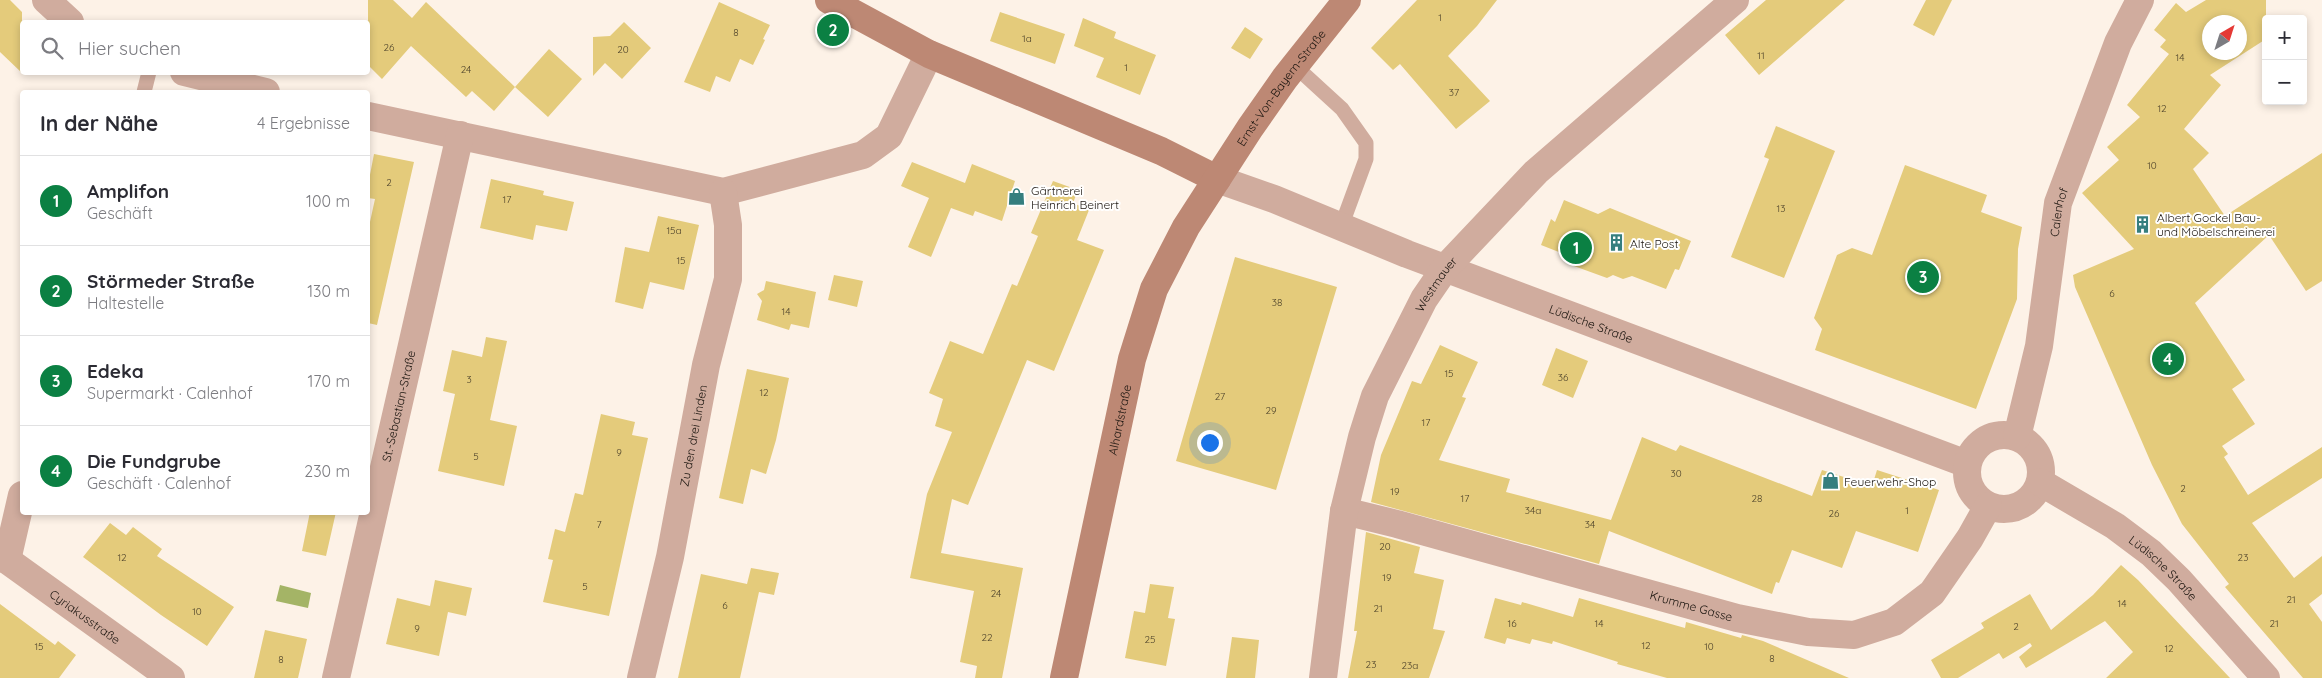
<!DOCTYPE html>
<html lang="de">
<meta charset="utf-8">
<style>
:root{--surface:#fff;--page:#f2f2f3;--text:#2b2b33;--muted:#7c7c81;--line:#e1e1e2;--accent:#0b8043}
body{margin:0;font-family:Quicksand,sans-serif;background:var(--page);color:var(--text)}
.controls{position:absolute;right:15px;top:15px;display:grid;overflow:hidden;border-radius:5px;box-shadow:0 2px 8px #0003}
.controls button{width:45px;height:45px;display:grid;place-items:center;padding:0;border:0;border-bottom:1px solid var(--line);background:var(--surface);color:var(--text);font:25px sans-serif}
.compass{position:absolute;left:2202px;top:15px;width:45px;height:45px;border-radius:50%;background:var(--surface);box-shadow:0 2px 8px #0003;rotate:39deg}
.you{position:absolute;left:1209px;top:442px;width:18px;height:18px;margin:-12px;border:4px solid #fff;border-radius:50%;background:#1a73e8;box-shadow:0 0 0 8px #1a73e833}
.badge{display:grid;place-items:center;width:32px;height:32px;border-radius:50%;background:var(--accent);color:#fff;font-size:16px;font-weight:700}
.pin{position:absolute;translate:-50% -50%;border:2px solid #fff;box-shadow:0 1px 5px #0006}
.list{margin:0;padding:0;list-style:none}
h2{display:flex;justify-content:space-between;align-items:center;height:65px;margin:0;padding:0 20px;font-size:21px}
h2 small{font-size:16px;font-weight:400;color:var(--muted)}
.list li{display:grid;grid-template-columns:32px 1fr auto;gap:15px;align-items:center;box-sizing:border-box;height:90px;padding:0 20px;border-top:1px solid var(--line)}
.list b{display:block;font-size:19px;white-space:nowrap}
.list p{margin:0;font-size:16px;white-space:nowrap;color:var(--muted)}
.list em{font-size:16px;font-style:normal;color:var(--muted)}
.icon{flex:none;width:28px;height:28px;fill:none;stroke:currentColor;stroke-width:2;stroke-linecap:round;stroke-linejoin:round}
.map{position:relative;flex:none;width:2322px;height:678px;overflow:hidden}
.search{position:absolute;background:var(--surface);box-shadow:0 2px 8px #0003;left:20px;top:20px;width:350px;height:55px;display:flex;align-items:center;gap:12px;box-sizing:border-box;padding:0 18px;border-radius:5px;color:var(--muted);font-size:19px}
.panel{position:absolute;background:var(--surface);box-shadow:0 2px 8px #0003;left:20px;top:90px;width:350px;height:425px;border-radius:5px}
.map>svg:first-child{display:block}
.water{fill:#a4b466}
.building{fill:#e4cb7b;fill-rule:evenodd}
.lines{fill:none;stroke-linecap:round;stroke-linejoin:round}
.service{stroke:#d0ac9e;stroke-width:15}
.minor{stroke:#d0ac9e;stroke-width:28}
.secondary{stroke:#bd8874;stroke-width:28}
.labels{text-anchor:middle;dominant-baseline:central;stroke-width:4;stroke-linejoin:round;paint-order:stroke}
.number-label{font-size:10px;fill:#4e432b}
.street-label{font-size:12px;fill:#1c1610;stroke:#fff}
.poi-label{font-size:12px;fill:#1c1610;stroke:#fff;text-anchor:start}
</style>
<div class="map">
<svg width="2322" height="678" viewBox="0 0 2322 678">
<rect width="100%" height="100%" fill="#fdf2e7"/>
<path class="water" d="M280,585L311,593L308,608L276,601Z"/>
<path class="building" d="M0,0H10L22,12V73L0,52Z
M368,0H393L412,18L426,2L515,87L549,49L582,79L548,117L515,87L494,111L472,91L466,97L411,46L382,79L368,65Z
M1417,0H1497L1477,26L1448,56L1490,101L1456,129L1400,64L1393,70L1371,48Z
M1766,0H1845L1759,75L1725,35Z
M1926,0H1952L1934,36L1913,25Z
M2206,0H2266V39L2210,75L2221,85L2184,129L2209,153L2193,169L2225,216L2322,153V281L2306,291L2269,235L2195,303L2245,380L2232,389L2255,424L2222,446L2228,454L2224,457L2248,495L2322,447V478L2252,523L2294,578L2322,556V594L2309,604L2322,622V678H2303L2225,587L2229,584L2182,524L2152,465L2075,287L2073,275L2134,249L2082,193L2119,160L2107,147L2140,117L2127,105L2169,54L2160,47L2166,40L2154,30L2176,3L2186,12ZM2210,22H2240V52H2210Z
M719,2L770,25L763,39L765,40L753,65L740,59L730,82L716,76L710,92L684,82Z
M1000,12L1065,34L1055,64L990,41Z
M1083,18L1116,32L1114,38L1156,55L1140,95L1096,77L1104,58L1074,46Z
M624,22L651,48L622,79L605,63L593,76V37L610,36Z
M1245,27L1263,39L1250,59L1231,48Z
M1776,126L1835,151L1784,278L1731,257L1769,159L1764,157Z
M374,154L414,162L377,325L368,323V231L375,199L368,198V185Z
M912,162L965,183L972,164L1015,181L1002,221L975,211L973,216L951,208L931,257L908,247L929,198L901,186Z
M1905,165L1987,195L1981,212L2022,227L2018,249L2017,299L1976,409L1815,350L1822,329L1814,318L1837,255L1852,248L1872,255Z
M491,179L544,191L543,195L574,202L567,231L536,225L533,240L480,228Z
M1053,181L1078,190L1073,203L1089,210L1077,240L1104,250L1054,371L1027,360L968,505L952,499L941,553L1023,568L1002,678H975L977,666L960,662L974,591L910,578L927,494L952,432L935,426L943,399L929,393L950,341L983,354L1012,284L1017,286L1038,236L1031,233Z
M1564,200L1598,214L1610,208L1691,241L1679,270L1675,269L1666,289L1632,276L1623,279L1613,275L1607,278L1574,266L1569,256L1541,245L1551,219L1555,222Z
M658,216L699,225L684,290L650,282L643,309L615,302L625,247L649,252Z
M1235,257L1337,287L1276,490L1176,461Z
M834,275L863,281L857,307L828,300Z
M766,281L816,292L809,328L791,324L789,330L757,320L762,301L757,294L764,290Z
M486,337L507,341L490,420L517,426L504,486L438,471L455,394L443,391L452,350L482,357Z
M1440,345L1478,362L1462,397L1466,398L1439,460L1510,479L1506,492L1611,520L1642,437L1676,451L1680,445L1812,496L1822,470L1872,486L1877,470L1939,490L1918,552L1856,531L1842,568L1792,550L1779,583L1776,582L1772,594L1609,531L1599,564L1371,502L1381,455L1412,381L1421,384Z
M1556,348L1588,361L1573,398L1542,385Z
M747,369L789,378L776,440L766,474L751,469L743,504L719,498Z
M601,414L635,422L632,435L648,438L609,616L543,602L553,560L548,559L555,529L565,532L575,493L583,495Z
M310,512H336L326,556L302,551Z
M110,523L126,535L133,527L162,549L157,556L234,607L207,646L161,615L83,557Z
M1366,532L1420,547L1414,573L1444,580L1433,629L1445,631L1429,678H1348L1357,631H1354Z
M2121,565L2138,580L2230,678H2106L2133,652L2105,621L2026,668L2019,657L2032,646L2030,643L2003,659L1999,653L1958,678H1941L1931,660L1984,628L1981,623L2030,594L2051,630L2093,595Z
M751,568L779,573L774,595L759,592L740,678H678L701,574L747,584Z
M435,580L472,588L466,616L448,612L439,656L386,644L397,598L430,606Z
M1150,584L1174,587L1168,618L1175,619L1166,666L1125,658L1134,611L1145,613Z
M1495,598L1521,605L1522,602L1573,617L1579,598L1685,628L1686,622L1741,638L1742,635L1763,641L1849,678H1667L1617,664L1618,662L1553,641L1552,644L1532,639L1530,644L1507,638L1505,644L1484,638Z
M0,604L55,645L58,641L76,655L59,678H0Z
M265,630L307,639L298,678H254Z
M1232,637L1259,640L1255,678H1226Z"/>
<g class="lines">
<path class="service" d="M1295,66L1342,109L1366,143V159L1341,227
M144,92L149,72"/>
<g class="minor">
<path d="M46,0L70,22"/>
<path d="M184,72L266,92"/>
<path d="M368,116L723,192L863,155L889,136L929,54"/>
<path id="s1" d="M1217,179L1274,199L1407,254L1967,464"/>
<circle cx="2004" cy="472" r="37"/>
<path id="s2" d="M2017,437L2039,346L2058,203L2118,43L2140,0"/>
<path id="s3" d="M2040,482L2115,526L2151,553L2179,580L2266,678"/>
<path id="s4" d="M1344,511L1397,524L1737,618L1808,632L1854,635L1894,622L1932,593L1970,538L1988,506"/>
<path id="s5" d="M0,555L171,678"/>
<path d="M7,560L22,495"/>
<path id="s6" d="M336,678L460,135"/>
<path id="s7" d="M641,678L670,557L706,365L728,279V225L723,192"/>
<path id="s8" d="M1323,678L1344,511L1362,437L1375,396L1424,299L1446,267L1536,172L1735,0"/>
</g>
<g class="secondary">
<path d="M829,0L929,54L1161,151L1217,179"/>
<path id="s9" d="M1064,678L1132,359L1154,289L1186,227L1250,128L1285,78L1347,0"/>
</g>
</g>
<defs>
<symbol id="shop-bare" viewBox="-9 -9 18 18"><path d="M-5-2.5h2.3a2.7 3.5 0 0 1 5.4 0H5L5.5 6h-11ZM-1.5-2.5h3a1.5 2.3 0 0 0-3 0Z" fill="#357e7e" stroke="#fff" stroke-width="2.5" paint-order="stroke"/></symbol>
<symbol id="building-bare" viewBox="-9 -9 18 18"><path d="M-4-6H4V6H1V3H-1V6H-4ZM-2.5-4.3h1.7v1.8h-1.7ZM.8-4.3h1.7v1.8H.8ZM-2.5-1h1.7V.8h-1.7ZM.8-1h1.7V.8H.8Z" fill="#357e7e" stroke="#fff" stroke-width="2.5" paint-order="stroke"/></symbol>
</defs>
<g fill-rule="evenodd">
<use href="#shop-bare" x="1004" y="184" width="25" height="25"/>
<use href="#building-bare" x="2130" y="212" width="25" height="25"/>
<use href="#building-bare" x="1604" y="230" width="25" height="25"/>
<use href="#shop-bare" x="1818" y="468" width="25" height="25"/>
</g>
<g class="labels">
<g class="number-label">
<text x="1440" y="17">1</text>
<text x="736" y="32">8</text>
<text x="1027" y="38">1a</text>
<text x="389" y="47">26</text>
<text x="623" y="49">20</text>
<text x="1761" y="55">11</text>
<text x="2180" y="57">14</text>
<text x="1126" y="67">1</text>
<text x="466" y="69">24</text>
<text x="1454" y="92">37</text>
<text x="2162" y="108">12</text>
<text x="2152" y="165">10</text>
<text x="389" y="182">2</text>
<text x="507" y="199">17</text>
<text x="1781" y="208">13</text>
<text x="674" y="230">15a</text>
<text x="681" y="260">15</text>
<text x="2112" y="293">6</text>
<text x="1277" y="302">38</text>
<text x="786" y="311">14</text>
<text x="1449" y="373">15</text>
<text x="1563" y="377">36</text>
<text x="469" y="379">3</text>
<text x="764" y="392">12</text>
<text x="1220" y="396">27</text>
<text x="1271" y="410">29</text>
<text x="1426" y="422">17</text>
<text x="619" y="452">9</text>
<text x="476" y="456">5</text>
<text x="1676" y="473">30</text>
<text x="2183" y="488">2</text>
<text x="1395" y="491">19</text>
<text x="1465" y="498">17</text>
<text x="1757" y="498">28</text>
<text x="1533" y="510">34a</text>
<text x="1907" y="510">1</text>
<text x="1834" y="513">26</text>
<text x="599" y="524">7</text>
<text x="1590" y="524">34</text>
<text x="1385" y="546">20</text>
<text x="122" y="557">12</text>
<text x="2243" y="557">23</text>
<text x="1387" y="577">19</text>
<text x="585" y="586">5</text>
<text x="996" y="593">24</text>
<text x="2291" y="599">21</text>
<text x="2122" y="603">14</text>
<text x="725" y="605">6</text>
<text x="1378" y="608">21</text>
<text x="197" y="611">10</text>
<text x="1512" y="623">16</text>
<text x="1599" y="623">14</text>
<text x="2274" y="623">21</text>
<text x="2016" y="626">2</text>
<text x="417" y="628">9</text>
<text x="987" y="637">22</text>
<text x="1150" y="639">25</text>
<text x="1646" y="645">12</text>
<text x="39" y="646">15</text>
<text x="1709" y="646">10</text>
<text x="2169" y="648">12</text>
<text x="1772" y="658">8</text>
<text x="281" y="659">8</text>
<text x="1371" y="664">23</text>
<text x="1410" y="665">23a</text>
</g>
<g class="street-label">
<text stroke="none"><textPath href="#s9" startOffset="638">Ernst-Von-Bayern-Straße</textPath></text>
<text stroke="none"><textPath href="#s2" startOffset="229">Calenhof</textPath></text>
<text stroke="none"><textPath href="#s8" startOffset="415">Westmauer</textPath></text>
<text stroke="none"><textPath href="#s1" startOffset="401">Lüdische Straße</textPath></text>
<text stroke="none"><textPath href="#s6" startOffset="279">St.-Sebastian-Straße</textPath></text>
<text stroke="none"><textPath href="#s9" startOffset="264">Alhardstraße</textPath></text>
<text stroke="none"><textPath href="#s7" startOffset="248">Zu den drei Linden</textPath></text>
<text stroke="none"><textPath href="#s3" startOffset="151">Lüdische Straße</textPath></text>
<text stroke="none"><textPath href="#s4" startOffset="360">Krumme Gasse</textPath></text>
<text stroke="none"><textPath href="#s5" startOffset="105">Cyriakusstraße</textPath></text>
</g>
<g class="poi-label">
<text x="1031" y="190">Gärtnerei<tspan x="1031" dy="14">Heinrich Beinert</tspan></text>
<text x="2157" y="217">Albert Gockel Bau-<tspan x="2157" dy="14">und Möbelschreinerei</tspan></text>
<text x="1630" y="243">Alte Post</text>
<text x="1844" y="481">Feuerwehr-Shop</text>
</g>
</g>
</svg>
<div class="controls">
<button>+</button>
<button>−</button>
</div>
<svg class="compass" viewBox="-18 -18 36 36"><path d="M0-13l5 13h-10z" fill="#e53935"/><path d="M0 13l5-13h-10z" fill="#7c7c81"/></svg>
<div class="you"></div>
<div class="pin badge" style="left:1576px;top:248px">1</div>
<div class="pin badge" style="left:833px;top:30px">2</div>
<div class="pin badge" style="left:1923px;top:277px">3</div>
<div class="pin badge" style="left:2168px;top:359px">4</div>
<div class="search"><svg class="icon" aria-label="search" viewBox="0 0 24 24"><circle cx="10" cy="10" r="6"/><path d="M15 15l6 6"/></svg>Hier suchen</div>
<section class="panel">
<h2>In der Nähe<small>4 Ergebnisse</small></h2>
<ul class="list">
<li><span class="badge">1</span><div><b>Amplifon</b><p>Geschäft</p></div><em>100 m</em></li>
<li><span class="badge">2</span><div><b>Störmeder Straße</b><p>Haltestelle</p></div><em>130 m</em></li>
<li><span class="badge">3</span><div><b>Edeka</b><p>Supermarkt · Calenhof</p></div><em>170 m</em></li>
<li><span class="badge">4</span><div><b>Die Fundgrube</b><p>Geschäft · Calenhof</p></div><em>230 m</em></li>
</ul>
</section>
</div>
